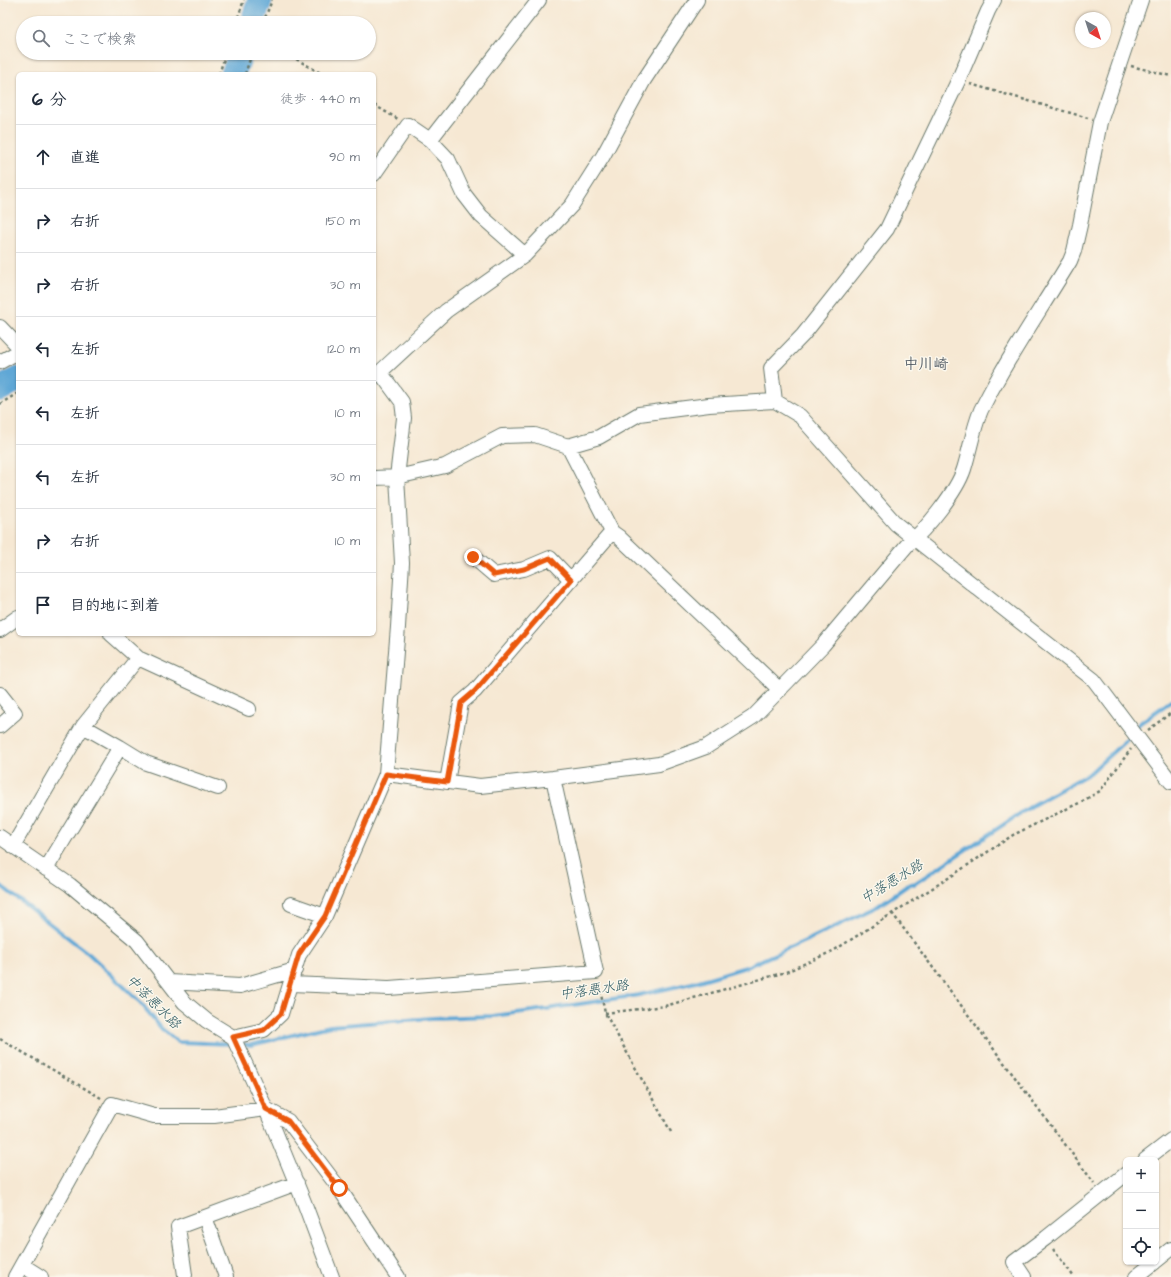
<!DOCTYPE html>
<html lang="ja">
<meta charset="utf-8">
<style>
:root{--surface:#fff;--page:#f6f6f7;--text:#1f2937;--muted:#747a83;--line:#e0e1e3}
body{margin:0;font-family:"Architects Daughter","Klee One",sans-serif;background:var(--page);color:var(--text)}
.controls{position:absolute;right:12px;bottom:12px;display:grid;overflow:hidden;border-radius:6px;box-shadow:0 1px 3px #0004}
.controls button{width:36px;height:36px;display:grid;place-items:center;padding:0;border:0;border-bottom:1px solid var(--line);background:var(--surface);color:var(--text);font:20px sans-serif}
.compass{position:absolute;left:1075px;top:12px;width:36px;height:36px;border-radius:50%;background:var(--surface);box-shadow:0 1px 3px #0004;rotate:141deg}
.stop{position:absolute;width:12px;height:12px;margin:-9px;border:3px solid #ea580c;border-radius:50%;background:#fff}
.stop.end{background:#ea580c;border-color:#fff;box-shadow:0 1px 4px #0008}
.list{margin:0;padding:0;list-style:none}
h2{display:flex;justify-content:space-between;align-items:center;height:52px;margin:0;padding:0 16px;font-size:17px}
h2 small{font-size:13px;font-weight:400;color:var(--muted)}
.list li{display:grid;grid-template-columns:26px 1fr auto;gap:12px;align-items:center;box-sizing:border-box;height:64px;padding:0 16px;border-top:1px solid var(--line)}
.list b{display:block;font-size:15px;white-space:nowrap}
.list em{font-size:13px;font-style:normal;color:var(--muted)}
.icon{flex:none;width:22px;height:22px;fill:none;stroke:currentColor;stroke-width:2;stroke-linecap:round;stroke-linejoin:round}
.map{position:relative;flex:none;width:1171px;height:1277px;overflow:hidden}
.search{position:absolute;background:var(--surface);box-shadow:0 1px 3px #0004;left:16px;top:16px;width:360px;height:44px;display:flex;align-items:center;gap:10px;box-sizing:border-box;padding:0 14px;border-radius:22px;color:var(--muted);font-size:15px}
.panel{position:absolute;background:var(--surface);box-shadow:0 1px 3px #0004;left:16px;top:72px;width:360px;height:564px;border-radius:6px}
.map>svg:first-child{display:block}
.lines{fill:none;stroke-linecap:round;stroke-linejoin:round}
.stream{stroke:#5fa7d6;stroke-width:4}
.river{stroke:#5fa7d6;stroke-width:25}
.minor-casing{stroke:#6a796c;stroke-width:16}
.path{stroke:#6a796c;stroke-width:2.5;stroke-dasharray:3 3;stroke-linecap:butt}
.minor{stroke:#fff;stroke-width:14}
.route{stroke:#ea580c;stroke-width:5}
.labels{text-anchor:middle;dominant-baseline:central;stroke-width:3;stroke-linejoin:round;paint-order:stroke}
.water-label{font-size:14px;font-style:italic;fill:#325d65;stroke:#fbf7ec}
.quarter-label{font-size:15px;font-weight:bold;fill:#58616a;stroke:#fbf7ec}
</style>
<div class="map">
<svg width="1171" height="1277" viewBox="0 0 1171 1277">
<rect width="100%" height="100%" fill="#fbf7ec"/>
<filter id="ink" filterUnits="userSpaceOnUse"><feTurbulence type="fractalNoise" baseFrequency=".025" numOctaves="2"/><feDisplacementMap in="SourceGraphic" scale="8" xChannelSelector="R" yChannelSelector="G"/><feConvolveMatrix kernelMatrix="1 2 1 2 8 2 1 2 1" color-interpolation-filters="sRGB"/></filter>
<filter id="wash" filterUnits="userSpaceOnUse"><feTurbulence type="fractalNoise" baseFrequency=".012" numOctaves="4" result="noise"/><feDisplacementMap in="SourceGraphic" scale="16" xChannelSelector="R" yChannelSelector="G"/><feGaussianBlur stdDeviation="0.9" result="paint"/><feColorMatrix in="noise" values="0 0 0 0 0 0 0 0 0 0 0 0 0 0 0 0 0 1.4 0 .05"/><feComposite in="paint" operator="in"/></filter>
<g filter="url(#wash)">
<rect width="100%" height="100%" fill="#f6e8d3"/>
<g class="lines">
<path class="stream" d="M0,885L89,954L140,1002L162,1029L178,1042L234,1044
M240,1044L251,1045L330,1026L432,1018L493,1016L547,1009L639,995L692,983L746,967L812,938L878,906L911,883L914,884L1033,805L1090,773L1125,741L1140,723L1171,701"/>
<path class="river" d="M252,23L260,0
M233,74L241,53
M0,389L18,379"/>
</g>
</g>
<g filter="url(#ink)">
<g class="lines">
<defs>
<path id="minor" d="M430,140L448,159L464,194L481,216L525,255
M374,174L408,125L430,140L539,0
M0,327L18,346
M0,362L18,352
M374,376L380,372L446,311L525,255L572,205L603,156L644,80L697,0
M775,401L771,368L803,335L887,229L958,81L988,11L994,0
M568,446L612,532
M374,478L397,477L404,418L402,402L380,372
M473,557L494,575L524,569L550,558L571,580
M0,630L18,617
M138,658L249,709
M0,694L15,713L0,726
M83,726L138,658L111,634
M120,747L146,763L218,788
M386,774L480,786L553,778L659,764L706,747L753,717L823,645L908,544C926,530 957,491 964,469C970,450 973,429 981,410C987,398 994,385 1001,373C1023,335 1047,299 1070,261L1074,251L1080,225L1100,122L1141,0
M447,782L461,703L475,691L612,532L619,537L780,690
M0,837L70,885L137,941L184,1002L207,1021L233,1037L266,1109L304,1202L332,1277
M13,846L83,726L120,747L46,869
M291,904L325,916
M169,982L240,986L295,970
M291,984L389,988L596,972L553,778
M233,1037L264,1030L281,1014L299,955L325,916L386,774L398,627L402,563L397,477L445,466L502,436L535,435L568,446L599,437L639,414L709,405L775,401L800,416L896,524L1094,680L1171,782
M1145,1160L1171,1140
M205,1217L226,1277
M1156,1261L1171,1249
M22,1265L41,1277
M185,1275L178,1227L297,1183
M15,1277L112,1104L154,1116H214L266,1109L288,1121L339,1188L398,1277
M1024,1277L1014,1262L1046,1238L1126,1174
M1136,1277L1155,1262"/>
</defs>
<use href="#minor" class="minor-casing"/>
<path class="path" d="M236,23L244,0
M263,23L272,0
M286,53L322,74
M1131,66L1171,76
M219,74L226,53
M245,74L252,53
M970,84L1088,118
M374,105L398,119
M0,404L18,393
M1148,730L1171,713
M892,913L1094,1183
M599,985L605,1013L671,1132
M605,1013L665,1006L786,972L833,951L950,877L1013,835L1081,802L1100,791L1131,749
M0,1039L101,1098
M1053,1249L1074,1277"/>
<use href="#minor" class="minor"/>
</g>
</g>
<g class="lines" filter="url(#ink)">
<path class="route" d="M339,1188L288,1121L266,1109L233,1037L264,1030L281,1014L299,954L325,916L386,774L447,782L461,703L475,691L571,580L550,558L524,569L494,575L473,557"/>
</g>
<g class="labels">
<g class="water-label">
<text transform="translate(892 882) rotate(-31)">中落悪水路</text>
<text transform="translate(594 990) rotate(-8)">中落悪水路</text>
<text transform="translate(153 1002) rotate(45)">中落悪水路</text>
</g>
<g class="quarter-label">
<text x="926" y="364">中川崎</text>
</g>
</g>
</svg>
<div class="controls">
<button>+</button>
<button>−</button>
<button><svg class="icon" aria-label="locate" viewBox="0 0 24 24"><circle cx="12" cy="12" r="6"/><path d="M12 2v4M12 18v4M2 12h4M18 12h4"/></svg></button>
</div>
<svg class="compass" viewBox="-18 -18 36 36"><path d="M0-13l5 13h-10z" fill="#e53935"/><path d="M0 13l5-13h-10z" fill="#747a83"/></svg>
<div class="stop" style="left:339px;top:1188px"></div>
<div class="stop end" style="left:473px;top:557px"></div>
<div class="search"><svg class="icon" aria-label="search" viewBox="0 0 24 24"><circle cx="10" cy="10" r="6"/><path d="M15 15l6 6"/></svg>ここで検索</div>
<section class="panel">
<h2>6 分<small>徒歩 · 440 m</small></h2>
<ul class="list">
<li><svg class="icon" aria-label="ahead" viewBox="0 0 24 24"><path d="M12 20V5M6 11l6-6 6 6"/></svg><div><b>直進</b></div><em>90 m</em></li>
<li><svg class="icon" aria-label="right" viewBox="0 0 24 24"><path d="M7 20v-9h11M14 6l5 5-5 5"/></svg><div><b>右折</b></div><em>150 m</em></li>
<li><svg class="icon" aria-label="right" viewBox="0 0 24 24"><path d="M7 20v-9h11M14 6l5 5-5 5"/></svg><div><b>右折</b></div><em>30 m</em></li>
<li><svg class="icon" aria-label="left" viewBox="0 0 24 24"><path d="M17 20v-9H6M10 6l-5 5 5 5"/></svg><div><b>左折</b></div><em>120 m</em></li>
<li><svg class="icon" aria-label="left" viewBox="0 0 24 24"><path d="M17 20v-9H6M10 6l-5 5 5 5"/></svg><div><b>左折</b></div><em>10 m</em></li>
<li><svg class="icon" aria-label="left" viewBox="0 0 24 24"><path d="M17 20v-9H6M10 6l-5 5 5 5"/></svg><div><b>左折</b></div><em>30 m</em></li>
<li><svg class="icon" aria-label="right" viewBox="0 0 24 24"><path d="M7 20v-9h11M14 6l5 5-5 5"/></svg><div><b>右折</b></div><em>10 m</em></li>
<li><svg class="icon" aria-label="arrive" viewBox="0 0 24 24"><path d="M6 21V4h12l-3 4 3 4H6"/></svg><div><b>目的地に到着</b></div></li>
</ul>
</section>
</div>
